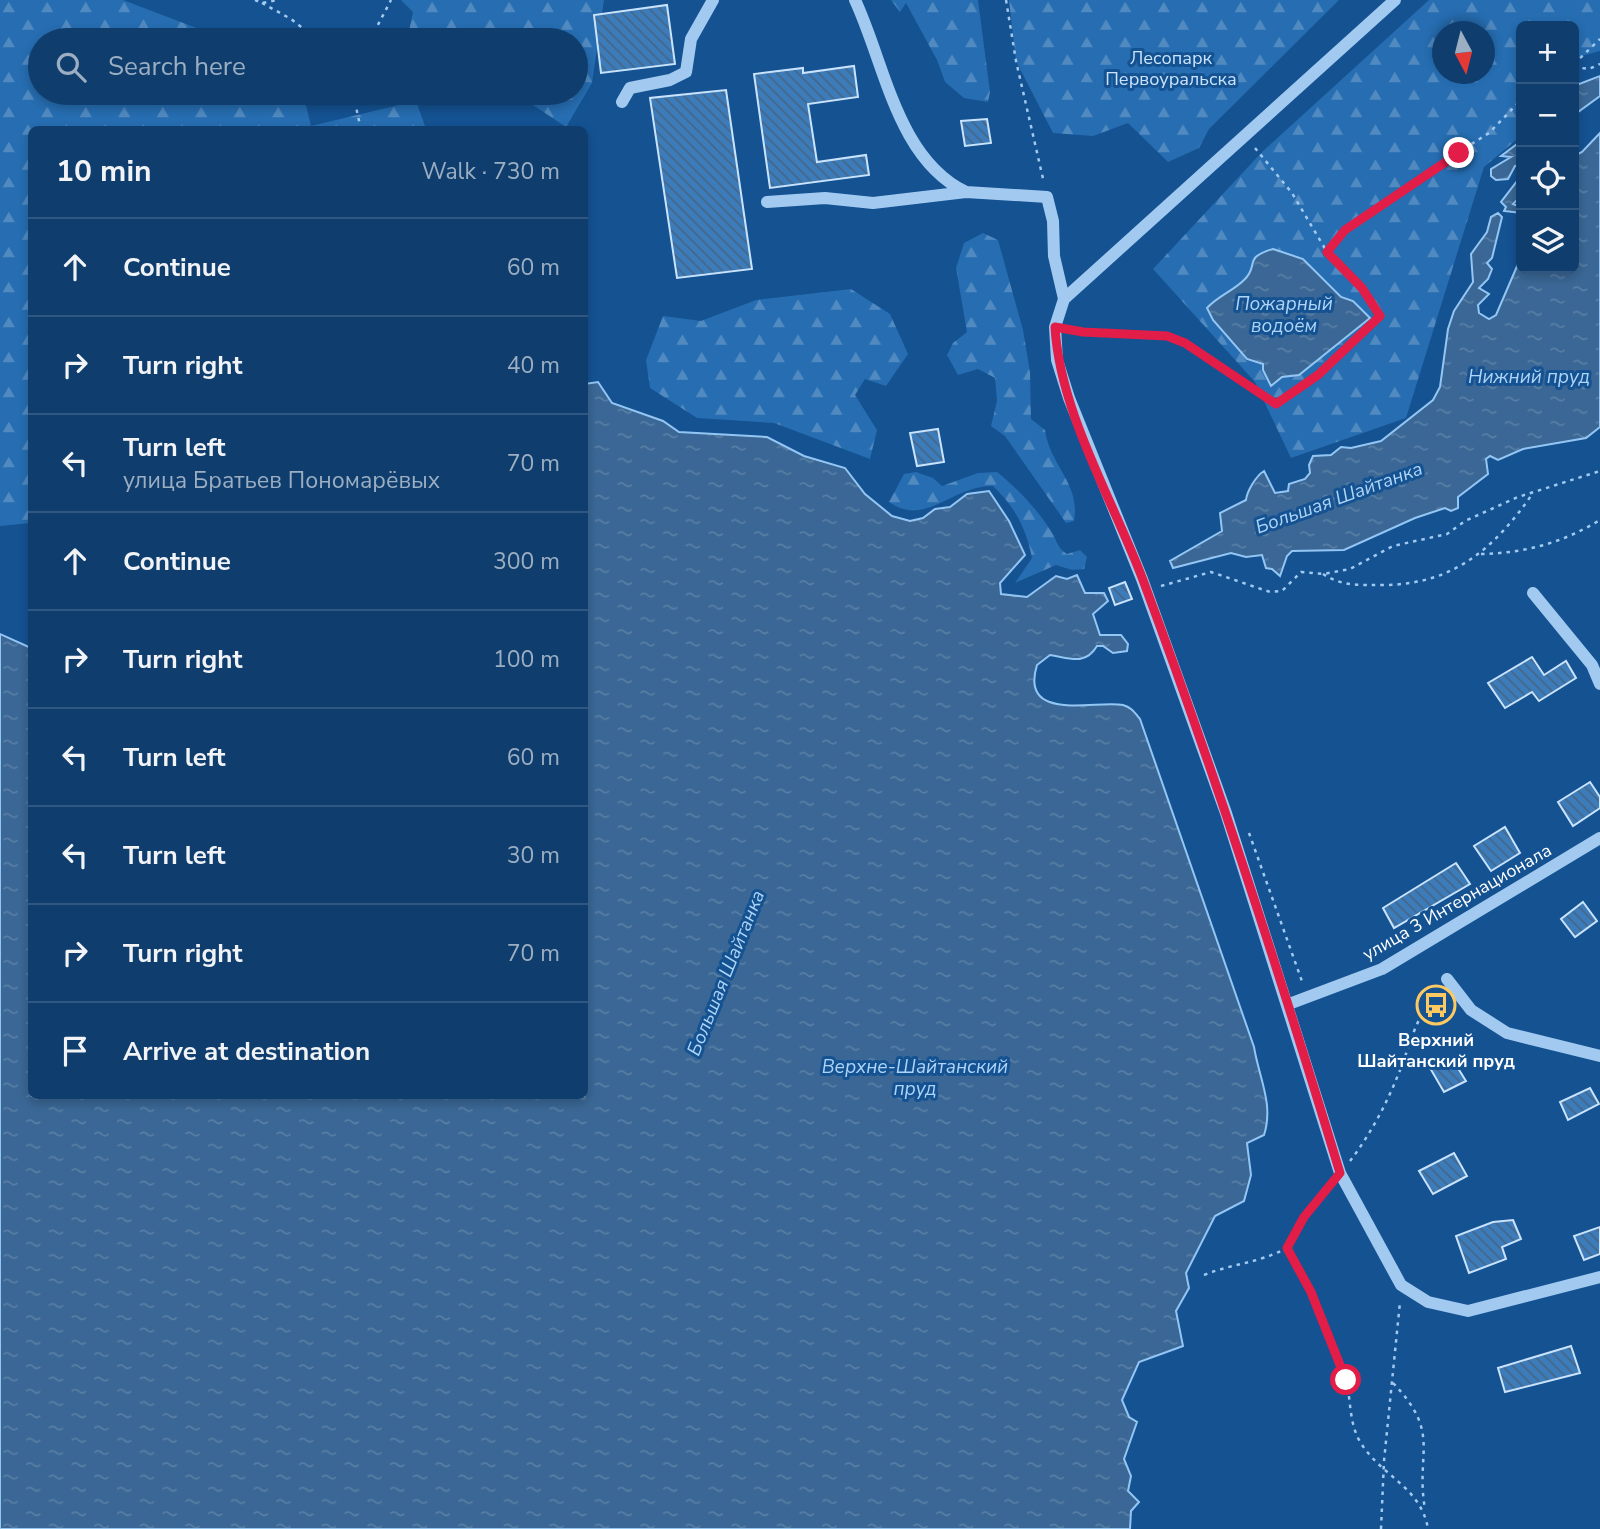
<!DOCTYPE html>
<meta charset="utf-8">
<style>
:root{--surface:#0f3e6e;--page:#1d4976;--text:#f1f3f6;--muted:#9baec2;--line:#2f5781}
body{margin:0;font-family:"Nunito Sans",sans-serif;background:var(--page);color:var(--text)}
.controls{position:absolute;right:21px;top:21px;display:grid;overflow:hidden;border-radius:10px;box-shadow:0 4px 10px #0003}
.controls button{width:63px;height:63px;display:grid;place-items:center;padding:0;border:0;border-bottom:2px solid var(--line);background:var(--surface);color:var(--text);font:35px sans-serif}
.compass{position:absolute;left:1432px;top:21px;width:63px;height:63px;border-radius:50%;background:var(--surface);box-shadow:0 4px 10px #0003;rotate:173deg}
.stop{position:absolute;width:21px;height:21px;margin:-16px;border:5px solid #e11d48;border-radius:50%;background:#fff}
.stop.end{background:#e11d48;border-color:#fff;box-shadow:0 2px 7px #0008}
.list{margin:0;padding:0;list-style:none}
h2{display:flex;justify-content:space-between;align-items:center;height:91px;margin:0;padding:0 28px;font-size:30px}
h2 small{font-size:23px;font-weight:400;color:var(--muted)}
.list li{display:grid;grid-template-columns:46px 1fr auto;gap:21px;align-items:center;box-sizing:border-box;height:98px;padding:0 28px;border-top:2px solid var(--line)}
.list b{display:block;font-size:26px;white-space:nowrap}
.list p{margin:0;font-size:23px;white-space:nowrap;color:var(--muted)}
.list em{font-size:23px;font-style:normal;color:var(--muted)}
.icon{flex:none;width:38px;height:38px;fill:none;stroke:currentColor;stroke-width:2;stroke-linecap:round;stroke-linejoin:round}
.map{position:relative;flex:none;width:1600px;height:1529px;overflow:hidden}
.search{position:absolute;background:var(--surface);box-shadow:0 4px 10px #0003;left:28px;top:28px;width:560px;height:77px;display:flex;align-items:center;gap:18px;box-sizing:border-box;padding:0 24px;border-radius:38px;color:var(--muted);font-size:26px}
.panel{position:absolute;background:var(--surface);box-shadow:0 4px 10px #0003;left:28px;top:126px;width:560px;height:973px;border-radius:10px}
.map>svg:first-child{display:block}
.forest{fill:url(#forest-firs);fill-rule:evenodd}
.water{fill:url(#water-ripples);stroke:#94c6f4;stroke-width:2}
.building{fill:url(#building-back-hatch);stroke:#c9e3fc;stroke-width:2}
.lines{fill:none;stroke-linecap:round;stroke-linejoin:round}
.path{stroke:#a2caf1;stroke-width:2.5;stroke-dasharray:3.5 5;stroke-linecap:butt}
.minor{stroke:#a2caf1;stroke-width:12}
.route{stroke:#e11d48;stroke-width:9}
.labels{text-anchor:middle;dominant-baseline:central;stroke-width:6;stroke-linejoin:round;paint-order:stroke}
.park-label{font-size:18px;fill:#c9e3fc;stroke:#145292}
.street-label{font-size:18px;fill:#fff;stroke:#145292}
.poi-label{font-size:18px;font-weight:bold;fill:#fff;stroke:#145292}
.water-label{font-size:19px;font-style:italic;fill:#aed4f8;stroke:#145292}
</style>
<div class="map">
<svg width="1600" height="1529" viewBox="0 0 1600 1529">
<defs>
<pattern id="forest-firs" width="22" height="20" patternUnits="userSpaceOnUse" patternTransform="scale(1.75)"><rect width="22" height="20" fill="#266db1"/><path d="M5 1l3.5 6h-7zM16 11l3.5 6h-7z" fill="#518ac1"/></pattern>
<pattern id="water-ripples" width="26" height="14" patternUnits="userSpaceOnUse" patternTransform="scale(1.75)"><rect width="26" height="14" fill="#3a6795"/><path d="M2 4q2-2 4 0t4 0M15 11q2-2 4 0t4 0" fill="none" stroke="#587ea5"/></pattern>
<pattern id="building-back-hatch" width="6" height="6" patternUnits="userSpaceOnUse" patternTransform="scale(1.75)"><rect width="6" height="6" fill="#3d7cba"/><path d="M-1 5l2 2M0 0l6 6M5-1l2 2" fill="none" stroke="#468"/></pattern>
</defs>
<rect width="100%" height="100%" fill="#145292"/>
<path class="forest" d="M0,0H123L228,40H40V93H303L311,126L416,101L426,129L32,130L31,523L0,526Z
M401,0H604L592,83L566,127L515,93H576V40H407L413,12Z
M891,0H978L990,92L988,102L964,98L945,82L937,60L906,3L900,12Z
M1009,0H1339L1209,129L1199,148L1168,162L1128,123L1093,136L1053,133L1016,61Z
M1429,0H1600V51L1574,58V26H1521V136L1484,167L1406,418L1291,458L1255,382L1153,269L1262,152ZM1442,32H1484V74H1442Z
M983,233L998,240L1023,330L1030,372L1031,419L1045,430C1050,466 1081,484 1074,521L1066,523L1005,436L991,426L997,401L995,378L978,369L958,375L947,355L953,343L967,332L956,268L964,243Z
M851,289L890,314L908,354L886,386L865,379L855,395L877,430L870,459L774,423L697,418L650,388L646,360L663,316L701,321L756,300Z
M916,472L933,478L942,486L978,473L997,472C1017,488 1037,509 1051,531C1057,540 1057,548 1067,554L1080,550L1087,557L1084,569L1072,570L1056,565L1015,583L1032,558C1026,528 1015,507 993,486C953,485 925,528 889,502L904,474Z"/>
<path class="water" d="M1600,76V96L1574,115V86Z
M1600,133V427L1586,438L1523,449L1498,460L1490,456L1486,459L1488,474L1458,497V508L1451,511L1445,508L1415,518L1344,550L1292,551L1287,556L1280,576L1272,569L1266,568L1262,555L1246,557L1231,553L1173,568L1170,561L1222,531L1220,513L1246,500C1247,491 1256,476 1264,471L1275,493L1288,491L1289,484L1305,479L1310,473L1309,465L1313,456L1331,455L1341,447L1351,448L1381,441L1433,400L1440,387L1448,329L1454,311L1473,282L1471,254L1487,232L1491,217L1498,213L1502,217L1492,258L1487,263L1492,269L1488,279L1479,288L1489,294L1478,305L1479,313L1489,319L1496,315L1521,257V268H1574V156L1582,152Z
M1521,141V165L1515,166L1508,179L1496,180L1491,176V169L1511,157L1501,156Z
M1521,176L1520,197L1513,204L1521,207V213L1504,211L1506,207L1501,202Z
M1273,249L1303,259L1341,297L1353,301L1370,318L1299,375L1282,377L1271,386L1263,370V364L1247,359L1213,320L1207,308C1218,296 1233,291 1244,280C1260,265 1242,258 1273,249Z
M598,382L612,403L663,421L679,432L767,437L804,456L845,468L865,494L892,516L910,521L923,518L935,509L950,507L967,494L989,491L1009,521L1025,555L1000,583L1001,594L1027,597L1056,576L1067,579L1077,575L1085,593H1104L1108,601L1093,614L1100,635H1121L1128,644L1127,651L1113,653L1103,646H1097C1085,666 1070,658 1050,655L1037,665C1019,723 1095,700 1123,705C1131,707 1135,713 1140,719L1254,1047C1259,1078 1274,1104 1264,1135L1247,1143L1251,1175L1244,1201L1215,1216L1186,1273L1189,1288L1176,1311L1183,1346L1139,1362L1122,1400L1129,1417L1137,1422L1124,1459L1131,1476L1128,1491L1139,1502L1131,1511L1130,1529H0V634L31,648L32,1096H584V384Z"/>
<path class="building" d="M667,5L675,64L601,73L594,15Z
M854,66L858,97L808,104L817,162L866,155L869,175L770,188L754,74L803,68V73Z
M726,90L752,269L677,278L650,98Z
M987,119L991,143L965,146L961,121Z
M938,429L944,462L917,466L910,433Z
M1125,582L1132,599L1115,605L1109,588Z
M1532,657L1544,675L1566,661L1576,678L1539,701L1532,692L1505,708L1488,683Z
M1590,782L1600,797V808L1573,826L1558,802Z
M1505,827L1520,853L1491,871L1474,846Z
M1456,863L1470,884L1394,928L1383,908Z
M1583,902L1597,921L1575,937L1561,919Z
M1451,1057L1466,1081L1444,1092L1430,1068Z
M1590,1088L1599,1104L1568,1120L1560,1102Z
M1454,1153L1467,1176L1433,1194L1419,1171Z
M1513,1220L1521,1239L1502,1247L1506,1259L1469,1273L1456,1236L1493,1222Z
M1600,1227V1254L1584,1260L1574,1236Z
M1571,1346L1580,1373L1505,1392L1498,1368Z"/>
<g class="lines">
<path class="path" d="M255,0L262,3L278,0
M1006,0L1016,61L1044,183
M262,3L291,19L318,40
M370,40L391,0
M1574,64L1600,39
M1574,67L1589,69L1600,64
M353,93L361,130
M1255,148L1292,193L1327,252
M1069,330L1167,336L1185,343L1276,404L1318,375L1380,316L1362,288L1327,252L1344,230L1381,208L1432,169L1489,133L1521,100
M1481,554C1525,553 1562,543 1600,520
M1323,574C1343,587 1361,585 1385,585C1454,584 1495,548 1533,493
M1161,586L1211,572L1270,592L1282,591L1301,572L1323,574L1350,569L1393,546L1447,534L1465,521L1518,497L1600,471
M1249,833L1303,984
M1350,1161C1370,1135 1386,1105 1398,1075C1408,1052 1412,1030 1425,1009
M1330,1185L1304,1217L1287,1248C1309,1288 1335,1336 1346,1380C1351,1400 1349,1419 1358,1438C1377,1475 1421,1485 1428,1529
M1204,1275C1234,1263 1256,1264 1287,1248
M1393,1383C1442,1434 1415,1452 1425,1509
M1381,1529L1384,1461L1400,1302"/>
<path class="minor" d="M855,0C885,64 897,159 966,192
M622,102L630,88L670,80L686,72L691,39L713,0
M767,202L825,198L873,203L966,192L1047,197L1053,221L1054,256L1064,299L1055,327L1057,360L1069,398L1142,579L1226,813L1340,1173L1401,1285L1428,1302L1468,1311L1600,1277
M1064,299L1395,0
M1533,593L1592,665L1600,684
M1447,979L1471,1010L1507,1033L1600,1056
M1289,1004L1382,969L1600,838"/>
</g>
<g class="lines">
<path class="route" d="M1346,1380L1311,1292L1287,1248L1304,1217L1340,1173C1280,974 1216,776 1143,580C1113,500 1060,413 1055,327L1083,332L1167,336L1185,343L1276,404L1318,375L1380,316L1362,288L1327,252L1345,230L1459,153"/>
</g>
<defs>
<symbol id="bus-ring" viewBox="-11 -11 22 22"><circle r="9.5" fill="#145292" stroke="#ffc962" stroke-width="1.5"/><path d="M-5-6H5V4H4V6H2V4H-2V6H-4V4H-5ZM-3.5-4V0h7V-4ZM-3.5 1.2v1.5H-2V1.2ZM2 1.2v1.5H3.5V1.2Z" fill="#ffc962"/></symbol>
</defs>
<g fill-rule="evenodd">
<use href="#bus-ring" x="1414" y="983" width="44" height="44"/>
</g>
<g class="labels">
<g class="park-label">
<text x="1171" y="58">Лесопарк<tspan x="1171" dy="21">Первоуральска</tspan></text>
</g>
<g class="street-label">
<text transform="translate(1457 902) rotate(-30)">улица 3 Интернационала</text>
</g>
<g class="poi-label">
<text x="1436" y="1040">Верхний<tspan x="1436" dy="21">Шайтанский пруд</tspan></text>
</g>
<g class="water-label">
<text x="1284" y="304">Пожарный<tspan x="1284" dy="22">водоём</tspan></text>
<text x="1529" y="377">Нижний пруд</text>
<text transform="translate(1339 498) rotate(-20)">Большая Шайтанка</text>
<text transform="translate(726 973) rotate(-68)">Большая Шайтанка</text>
<text x="915" y="1067">Верхне-Шайтанский<tspan x="915" dy="22">пруд</tspan></text>
</g>
</g>
</svg>
<div class="controls">
<button>+</button>
<button>−</button>
<button><svg class="icon" aria-label="locate" viewBox="0 0 24 24"><circle cx="12" cy="12" r="6"/><path d="M12 2v4M12 18v4M2 12h4M18 12h4"/></svg></button>
<button><svg class="icon" aria-label="layers" viewBox="0 0 24 24"><path d="M12 4l9 5-9 5-9-5zM3 14l9 5 9-5"/></svg></button>
</div>
<svg class="compass" viewBox="-18 -18 36 36"><path d="M0-13l5 13h-10z" fill="#e53935"/><path d="M0 13l5-13h-10z" fill="#9baec2"/></svg>
<div class="stop" style="left:1346px;top:1380px"></div>
<div class="stop end" style="left:1459px;top:153px"></div>
<div class="search"><svg class="icon" aria-label="search" viewBox="0 0 24 24"><circle cx="10" cy="10" r="6"/><path d="M15 15l6 6"/></svg>Search here</div>
<section class="panel">
<h2>10 min<small>Walk · 730 m</small></h2>
<ul class="list">
<li><svg class="icon" aria-label="ahead" viewBox="0 0 24 24"><path d="M12 20V5M6 11l6-6 6 6"/></svg><div><b>Continue</b></div><em>60 m</em></li>
<li><svg class="icon" aria-label="right" viewBox="0 0 24 24"><path d="M7 20v-9h11M14 6l5 5-5 5"/></svg><div><b>Turn right</b></div><em>40 m</em></li>
<li><svg class="icon" aria-label="left" viewBox="0 0 24 24"><path d="M17 20v-9H6M10 6l-5 5 5 5"/></svg><div><b>Turn left</b><p>улица Братьев Пономарёвых</p></div><em>70 m</em></li>
<li><svg class="icon" aria-label="ahead" viewBox="0 0 24 24"><path d="M12 20V5M6 11l6-6 6 6"/></svg><div><b>Continue</b></div><em>300 m</em></li>
<li><svg class="icon" aria-label="right" viewBox="0 0 24 24"><path d="M7 20v-9h11M14 6l5 5-5 5"/></svg><div><b>Turn right</b></div><em>100 m</em></li>
<li><svg class="icon" aria-label="left" viewBox="0 0 24 24"><path d="M17 20v-9H6M10 6l-5 5 5 5"/></svg><div><b>Turn left</b></div><em>60 m</em></li>
<li><svg class="icon" aria-label="left" viewBox="0 0 24 24"><path d="M17 20v-9H6M10 6l-5 5 5 5"/></svg><div><b>Turn left</b></div><em>30 m</em></li>
<li><svg class="icon" aria-label="right" viewBox="0 0 24 24"><path d="M7 20v-9h11M14 6l5 5-5 5"/></svg><div><b>Turn right</b></div><em>70 m</em></li>
<li><svg class="icon" aria-label="arrive" viewBox="0 0 24 24"><path d="M6 21V4h12l-3 4 3 4H6"/></svg><div><b>Arrive at destination</b></div></li>
</ul>
</section>
</div>
